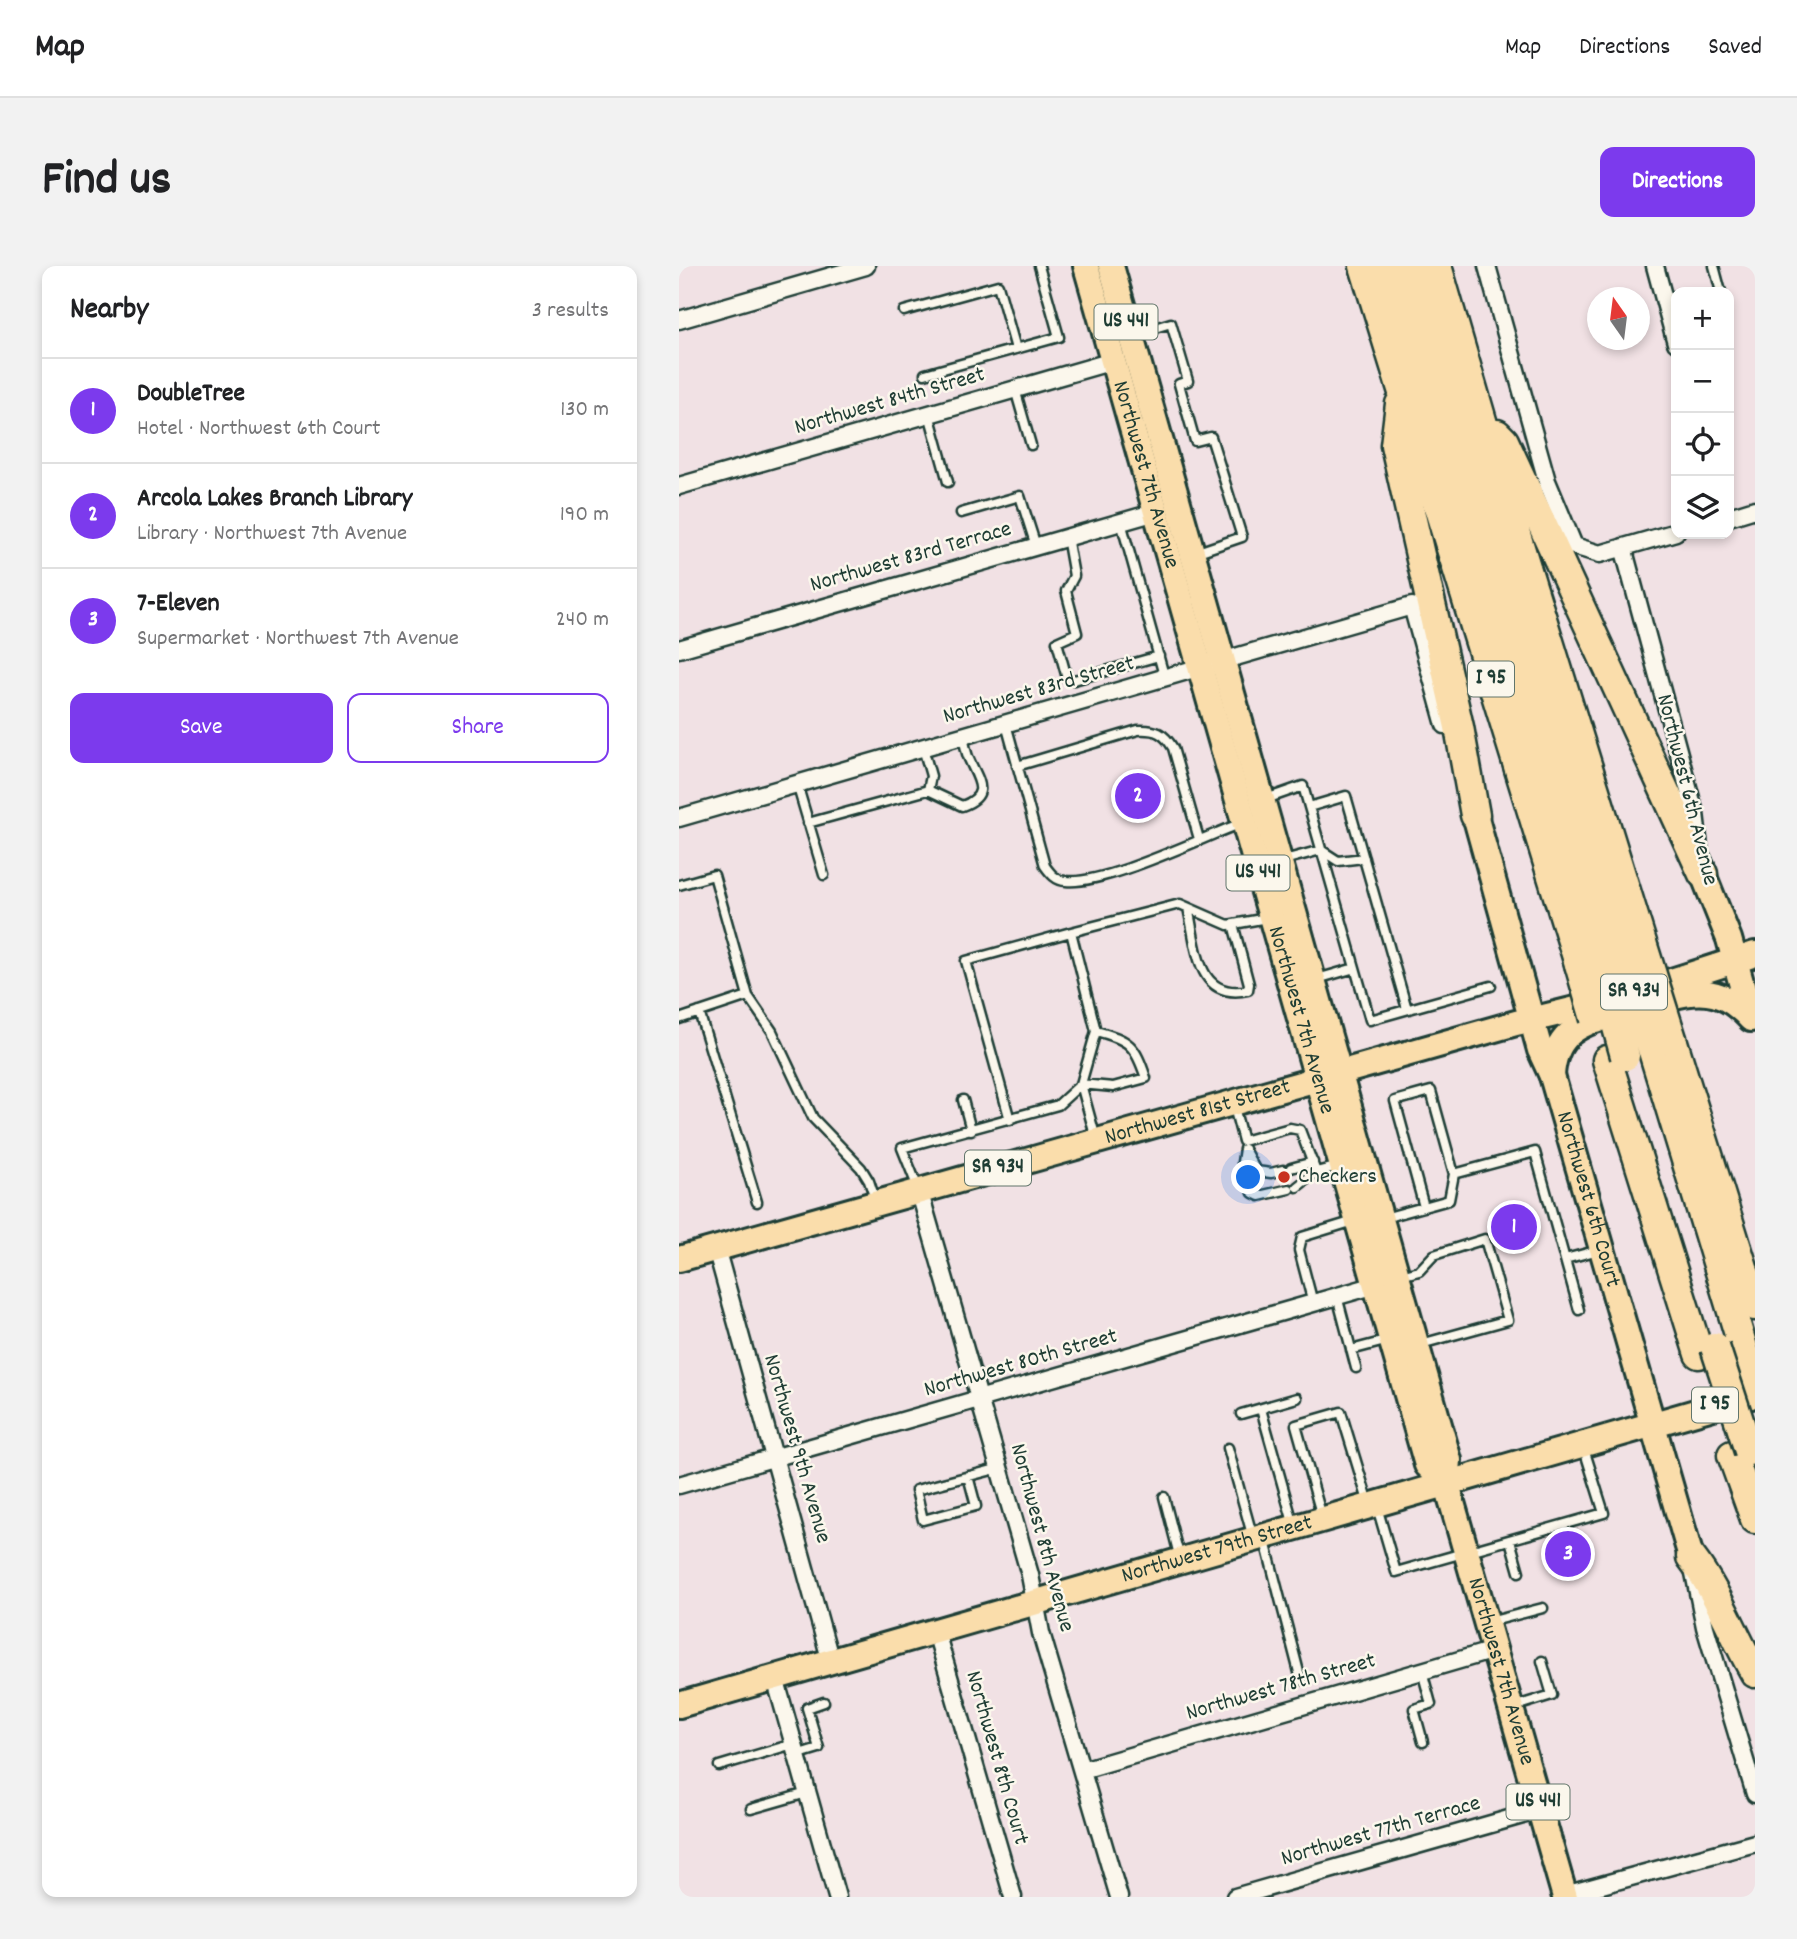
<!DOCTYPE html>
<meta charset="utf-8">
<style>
:root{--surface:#fff;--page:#f2f2f2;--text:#202124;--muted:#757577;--line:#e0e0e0;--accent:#7c3aed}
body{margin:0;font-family:Dekko,sans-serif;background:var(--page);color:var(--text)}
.controls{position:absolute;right:21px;top:21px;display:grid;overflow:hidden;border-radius:14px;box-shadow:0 4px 10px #0003}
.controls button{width:63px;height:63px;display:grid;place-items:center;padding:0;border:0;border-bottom:2px solid var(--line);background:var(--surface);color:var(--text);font:35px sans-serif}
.compass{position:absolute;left:908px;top:21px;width:63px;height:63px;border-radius:50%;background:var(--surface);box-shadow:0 4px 10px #0003;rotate:346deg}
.you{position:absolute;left:570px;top:912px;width:24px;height:24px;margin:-18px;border:5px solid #fff;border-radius:50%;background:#1a73e8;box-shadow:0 0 0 10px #1a73e833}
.badge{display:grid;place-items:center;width:46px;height:46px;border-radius:50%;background:var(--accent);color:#fff;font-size:23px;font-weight:700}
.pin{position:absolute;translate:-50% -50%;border:4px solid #fff;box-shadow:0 2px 7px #0006}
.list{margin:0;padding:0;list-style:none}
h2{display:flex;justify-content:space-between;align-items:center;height:91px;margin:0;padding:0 28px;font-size:30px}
h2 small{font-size:23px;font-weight:400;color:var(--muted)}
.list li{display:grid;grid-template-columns:46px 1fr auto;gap:21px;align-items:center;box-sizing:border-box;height:105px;padding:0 28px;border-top:2px solid var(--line)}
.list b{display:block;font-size:26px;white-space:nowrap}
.list p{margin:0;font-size:23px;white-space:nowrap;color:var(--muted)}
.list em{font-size:23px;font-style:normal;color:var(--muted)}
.actions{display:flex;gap:14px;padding:21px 28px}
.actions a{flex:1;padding:16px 0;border:2px solid var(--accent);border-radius:14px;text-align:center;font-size:24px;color:var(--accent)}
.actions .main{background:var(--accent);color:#fff}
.icon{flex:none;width:38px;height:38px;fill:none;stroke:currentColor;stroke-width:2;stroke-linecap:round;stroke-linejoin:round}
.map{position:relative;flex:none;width:1076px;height:1631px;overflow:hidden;border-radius:14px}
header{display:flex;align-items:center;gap:42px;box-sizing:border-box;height:98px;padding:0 35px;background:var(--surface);border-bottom:2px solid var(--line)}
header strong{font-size:33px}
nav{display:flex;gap:38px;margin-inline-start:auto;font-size:24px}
.intro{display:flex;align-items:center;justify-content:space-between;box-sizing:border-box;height:168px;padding:0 42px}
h1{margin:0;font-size:49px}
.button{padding:18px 32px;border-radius:14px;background:var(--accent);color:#fff;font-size:24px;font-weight:700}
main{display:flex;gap:42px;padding:0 42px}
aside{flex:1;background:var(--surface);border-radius:14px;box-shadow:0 4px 10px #0003}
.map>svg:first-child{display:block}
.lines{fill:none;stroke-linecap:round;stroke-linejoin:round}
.service-casing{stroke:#1f3d34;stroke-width:13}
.minor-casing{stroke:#1f3d34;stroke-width:21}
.primary-casing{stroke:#1f3d34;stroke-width:30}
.motorway-casing{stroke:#1f3d34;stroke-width:33}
.service{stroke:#fbf7ec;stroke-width:8}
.minor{stroke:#fbf7ec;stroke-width:16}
.primary{stroke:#faddab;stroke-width:24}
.motorway{stroke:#faddab;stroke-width:28}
.motorway-bridge-casing{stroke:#1f3d34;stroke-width:33;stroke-linecap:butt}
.motorway-bridge{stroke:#faddab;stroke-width:28}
.poi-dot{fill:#c8321e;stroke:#fbf7ec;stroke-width:2.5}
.labels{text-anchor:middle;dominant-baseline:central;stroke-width:5;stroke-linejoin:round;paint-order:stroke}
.shield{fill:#fbf7ec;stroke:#61756b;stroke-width:2}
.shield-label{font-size:21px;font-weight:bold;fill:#1f3d34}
.street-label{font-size:23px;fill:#1f3d34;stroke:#fbf7ec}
.poi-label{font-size:23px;fill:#1f3d34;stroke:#fbf7ec;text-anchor:start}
</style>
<header>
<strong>Map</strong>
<nav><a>Map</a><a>Directions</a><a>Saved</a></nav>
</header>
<div class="intro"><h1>Find us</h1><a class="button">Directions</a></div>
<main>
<aside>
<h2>Nearby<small>3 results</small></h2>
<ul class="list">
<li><span class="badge">1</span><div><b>DoubleTree</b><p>Hotel · Northwest 6th Court</p></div><em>130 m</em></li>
<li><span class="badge">2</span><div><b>Arcola Lakes Branch Library</b><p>Library · Northwest 7th Avenue</p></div><em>190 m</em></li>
<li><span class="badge">3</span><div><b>7-Eleven</b><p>Supermarket · Northwest 7th Avenue</p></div><em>240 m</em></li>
</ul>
<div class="actions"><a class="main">Save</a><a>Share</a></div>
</aside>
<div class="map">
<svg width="1076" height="1631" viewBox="0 0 1076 1631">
<rect width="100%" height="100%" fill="#f1e1e4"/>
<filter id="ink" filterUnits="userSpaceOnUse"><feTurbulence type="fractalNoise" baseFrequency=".0143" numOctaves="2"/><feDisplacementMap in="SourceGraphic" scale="14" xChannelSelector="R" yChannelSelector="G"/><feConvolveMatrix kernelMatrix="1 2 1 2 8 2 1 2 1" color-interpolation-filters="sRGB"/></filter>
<g filter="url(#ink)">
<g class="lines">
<defs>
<path id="service" d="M1035,0L1042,26
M225,45L319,19L337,83
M456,68L492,57L509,115L500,118L516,175L532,171L563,271L516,287
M246,108L380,71L360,0
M336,123L352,179
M250,148L269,216
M282,247L341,230L357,280
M442,256L486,413
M388,271L395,310L387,325L398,367L378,376L388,412L395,414L480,390
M327,458L366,600C371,607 377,615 387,615C426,619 522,572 563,557
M338,500L459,464C477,463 485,467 494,482L520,573
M118,518L145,609
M249,524L283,540C313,529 299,514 290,493C287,487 286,478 284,471
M587,533L624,520L691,754L812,720
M630,541L667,530L728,743
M129,557L249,524L252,510L244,482
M605,594L642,584L659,595L685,592
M0,619L35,609L69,730L0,753
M509,642C518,680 517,735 569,724L570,718L554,658
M392,666L501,638L549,659L588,652
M638,713L676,702
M69,730L93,765L134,852L182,902L190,915L196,933
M20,746L78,936
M284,834L292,864
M555,841L564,875L611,862L621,864L637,906
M331,854L287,695L392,666L417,765L402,818L417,873
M565,883L563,896L574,927L580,930L610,923
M566,885L577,905L592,907L604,904
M612,902L634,896
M775,908L856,886L900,1044
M618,921L637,906L660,900
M239,922L223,882L379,839L402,818L434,821L467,812C456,779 451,774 417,765
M705,952L770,934L775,908L752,825L716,835L745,941
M886,993L920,984
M722,1010L740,1005L755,989L806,973L829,1054L742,1078
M658,1030L677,1102
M634,1037L620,984L623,971L675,955
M672,1084L710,1074
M582,1143L615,1260
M562,1148L618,1132
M549,1182L574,1272
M289,1210L297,1240L244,1254L237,1224L321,1202
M485,1231L501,1293
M698,1241L717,1306L925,1247L905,1183
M643,1251L617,1159L662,1146L690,1238
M831,1274L840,1306
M586,1275L622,1414
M810,1356L864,1342
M743,1405L752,1438L735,1443L744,1476
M834,1441L873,1429L863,1395
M117,1489L140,1482L128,1442L145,1436
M40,1500L114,1478
M72,1543L128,1527"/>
<path id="minor" d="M808,0L868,215L895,280L921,288L997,266
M976,0L997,77
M0,54L187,0
M0,220L434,95
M1050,251L1076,243
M944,281L1016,547L1020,581
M0,383L477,246
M0,552L733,340L766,459
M240,924L351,1309L362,1367L440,1631
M37,982L152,1396
M0,1219L697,1019
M1015,1307L1026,1361L1076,1528
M257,1366L334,1631
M96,1412L158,1631
M403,1504L815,1384
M886,1629L1076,1577
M556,1631L861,1544"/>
<g id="primary">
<path id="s1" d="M407,0L748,1199L768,1219"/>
<path id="s2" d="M432,0L770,1194L768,1219L886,1631"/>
<path id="s3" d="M796,549L861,784L873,810L1012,1291"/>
<path d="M1024,608L1050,673L1072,752"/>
<path d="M992,731C1027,721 1048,727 1072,753"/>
<path d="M873,810C875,771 896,759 931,749"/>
<path id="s4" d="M0,993L837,757C918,740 997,714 1076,688"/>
<path id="s5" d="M0,1439L1072,1130"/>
</g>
<path id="motorway" d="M685,0L900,698
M707,0L918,690
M733,0L942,683
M758,0L822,220L964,680
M721,138L716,179L780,461L796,549
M818,168L825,175L1024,608
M994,776L1076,1040
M973,782L1076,1121
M928,794L1020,1088
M1053,1189L1076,1253
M1012,1291C1039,1326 1054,1369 1076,1407"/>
</defs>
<use href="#service" class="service-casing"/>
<use href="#minor" class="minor-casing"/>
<use href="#primary" class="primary-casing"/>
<use href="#motorway" class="motorway-casing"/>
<use href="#service" class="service"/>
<use href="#minor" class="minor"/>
<use href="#primary" class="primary"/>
<use href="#motorway" class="motorway"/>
<defs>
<path id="motorway-bridge" d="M964,680L994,776
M942,683L973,782
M918,690L946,790
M900,698L916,753
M1036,1081L1070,1185"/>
</defs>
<use href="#motorway-bridge" class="motorway-bridge-casing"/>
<use href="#motorway-bridge" class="motorway-bridge"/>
</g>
</g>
<circle class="poi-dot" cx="605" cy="911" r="7"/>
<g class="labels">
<g class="shield">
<rect x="415.5" y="38.5" width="63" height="35" rx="5"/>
<rect x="789" y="395.5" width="46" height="35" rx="5"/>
<rect x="547.5" y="589.5" width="63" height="35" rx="5"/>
<rect x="922" y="708.5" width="66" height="35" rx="5"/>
<rect x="286" y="884.5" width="66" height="35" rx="5"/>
<rect x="1013" y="1121.5" width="46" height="35" rx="5"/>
<rect x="827.5" y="1518.5" width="63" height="35" rx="5"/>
</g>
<g class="shield-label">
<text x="447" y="56">US 441</text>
<text x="812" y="413">I 95</text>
<text x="579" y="607">US 441</text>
<text x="955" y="726">SR 934</text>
<text x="319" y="902">SR 934</text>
<text x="1036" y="1139">I 95</text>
<text x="859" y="1536">US 441</text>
</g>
<g class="street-label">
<text transform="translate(211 136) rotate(-16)">Northwest 84th Street</text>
<text stroke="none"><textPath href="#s1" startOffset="217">Northwest 7th Avenue</textPath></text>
<text transform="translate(232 292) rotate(-16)">Northwest 83rd Terrace</text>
<text transform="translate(360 425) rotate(-16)">Northwest 83rd Street</text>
<text transform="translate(1007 524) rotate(76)">Northwest 6th Avenue</text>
<text stroke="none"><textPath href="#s1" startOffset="784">Northwest 7th Avenue</textPath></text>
<text stroke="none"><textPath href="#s4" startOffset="539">Northwest 81st Street</textPath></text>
<text stroke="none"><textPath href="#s3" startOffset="401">Northwest 6th Court</textPath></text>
<text transform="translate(342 1098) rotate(-16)">Northwest 80th Street</text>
<text transform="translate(117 1183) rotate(74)">Northwest 9th Avenue</text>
<text transform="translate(362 1272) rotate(75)">Northwest 8th Avenue</text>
<text stroke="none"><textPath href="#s5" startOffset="560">Northwest 79th Street</textPath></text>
<text stroke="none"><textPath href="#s2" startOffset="1460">Northwest 7th Avenue</textPath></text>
<text transform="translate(602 1422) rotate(-16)">Northwest 78th Street</text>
<text transform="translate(317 1492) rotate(74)">Northwest 8th Court</text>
<text transform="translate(702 1566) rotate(-16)">Northwest 77th Terrace</text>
</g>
<g class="poi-label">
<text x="619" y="911">Checkers</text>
</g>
</g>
</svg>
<div class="controls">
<button>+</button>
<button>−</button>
<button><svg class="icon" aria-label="locate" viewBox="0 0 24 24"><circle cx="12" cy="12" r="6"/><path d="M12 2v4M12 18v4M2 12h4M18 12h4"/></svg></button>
<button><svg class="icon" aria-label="layers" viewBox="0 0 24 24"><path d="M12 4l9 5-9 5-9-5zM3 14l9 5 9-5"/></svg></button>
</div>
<svg class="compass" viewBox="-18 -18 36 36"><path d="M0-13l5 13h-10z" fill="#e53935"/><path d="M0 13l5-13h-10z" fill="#757577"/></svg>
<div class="you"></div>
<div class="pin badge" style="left:835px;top:961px">1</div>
<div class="pin badge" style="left:459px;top:530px">2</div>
<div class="pin badge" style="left:889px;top:1288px">3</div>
</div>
</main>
